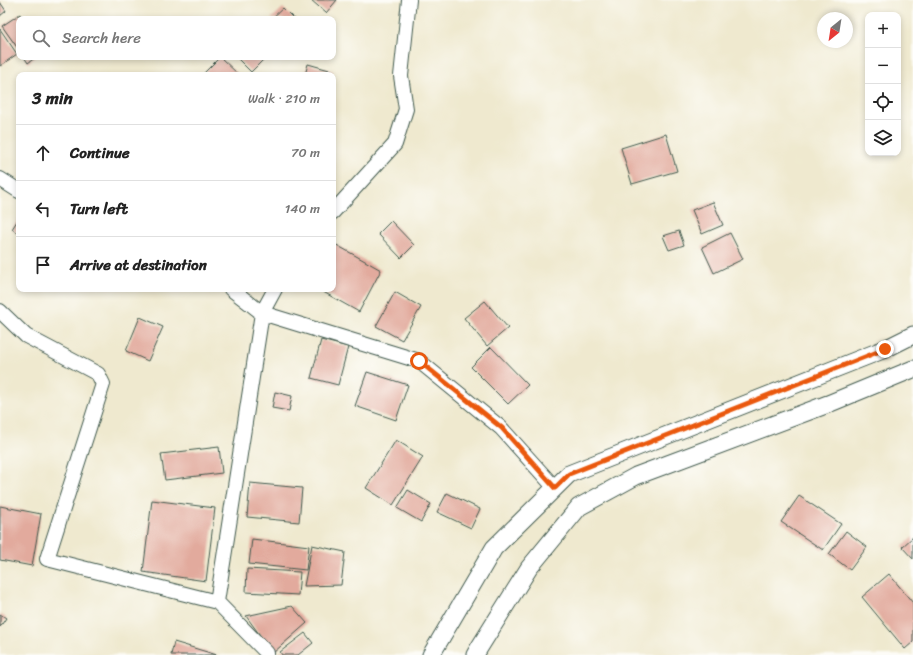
<!DOCTYPE html>
<meta charset="utf-8">
<style>
:root{--surface:#fff;--page:#f6f6f6;--text:#222;--muted:#767676;--line:#e0e0e0}
body{margin:0;font-family:Sriracha,sans-serif;background:var(--page);color:var(--text)}
.controls{position:absolute;right:12px;top:12px;display:grid;overflow:hidden;border-radius:8px;box-shadow:0 2px 6px #0003}
.controls button{width:36px;height:36px;display:grid;place-items:center;padding:0;border:0;border-bottom:1px solid var(--line);background:var(--surface);color:var(--text);font:20px sans-serif}
.compass{position:absolute;left:817px;top:12px;width:36px;height:36px;border-radius:50%;background:var(--surface);box-shadow:0 2px 6px #0003;rotate:210deg}
.stop{position:absolute;width:12px;height:12px;margin:-9px;border:3px solid #ea580c;border-radius:50%;background:#fff}
.stop.end{background:#ea580c;border-color:#fff;box-shadow:0 1px 4px #0008}
.list{margin:0;padding:0;list-style:none}
h2{display:flex;justify-content:space-between;align-items:center;height:52px;margin:0;padding:0 16px;font-size:17px}
h2 small{font-size:13px;font-weight:400;color:var(--muted)}
.list li{display:grid;grid-template-columns:26px 1fr auto;gap:12px;align-items:center;box-sizing:border-box;height:56px;padding:0 16px;border-top:1px solid var(--line)}
.list b{display:block;font-size:15px;white-space:nowrap}
.list em{font-size:13px;font-style:normal;color:var(--muted)}
.icon{flex:none;width:22px;height:22px;fill:none;stroke:currentColor;stroke-width:2;stroke-linecap:round;stroke-linejoin:round}
.map{position:relative;flex:none;width:913px;height:655px;overflow:hidden}
.search{position:absolute;background:var(--surface);box-shadow:0 2px 6px #0003;left:16px;top:16px;width:320px;height:44px;display:flex;align-items:center;gap:10px;box-sizing:border-box;padding:0 14px;border-radius:8px;color:var(--muted);font-size:15px}
.panel{position:absolute;background:var(--surface);box-shadow:0 2px 6px #0003;left:16px;top:72px;width:320px;height:220px;border-radius:8px}
.map>svg:first-child{display:block}
.building{fill:#e2aa9d}
.lines{fill:none;stroke-linecap:round;stroke-linejoin:round}
.minor-casing{stroke:#3e574b;stroke-width:16}
.tertiary-casing{stroke:#3e574b;stroke-width:19}
.minor{stroke:#fff;stroke-width:14}
.tertiary{stroke:#fff;stroke-width:17}
.route{stroke:#ea580c;stroke-width:5}
</style>
<div class="map">
<svg width="913" height="655" viewBox="0 0 913 655">
<rect width="100%" height="100%" fill="#fdfcf7"/>
<filter id="ink" filterUnits="userSpaceOnUse"><feTurbulence type="fractalNoise" baseFrequency=".025" numOctaves="2"/><feDisplacementMap in="SourceGraphic" scale="8" xChannelSelector="R" yChannelSelector="G"/><feConvolveMatrix kernelMatrix="1 2 1 2 8 2 1 2 1" color-interpolation-filters="sRGB"/></filter>
<filter id="wash" filterUnits="userSpaceOnUse"><feTurbulence type="fractalNoise" baseFrequency=".012" numOctaves="4" result="noise"/><feDisplacementMap in="SourceGraphic" scale="16" xChannelSelector="R" yChannelSelector="G"/><feGaussianBlur stdDeviation="0.9" result="paint"/><feColorMatrix in="noise" values="0 0 0 0 0 0 0 0 0 0 0 0 0 0 0 0 0 1.4 0 .05"/><feComposite in="paint" operator="in"/></filter>
<g filter="url(#wash)">
<rect width="100%" height="100%" fill="#efe9cf"/>
<g id="blocks">
<path class="building" d="M311,0H337L326,13Z
M0,2L6,11L0,16Z
M283,8L294,19H271Z
M20,14L23,19H19V50L2,26Z
M0,29L17,54L0,66Z
M24,57H36L28,63Z
M220,57L239,75H202Z
M236,57H266L251,72Z
M308,64L333,71L332,75H305Z
M666,134L677,171L632,184L621,148Z
M713,202L723,225L702,234L692,210Z
M19,218V234L12,229Z
M391,221L414,245L401,258L378,234Z
M679,231L684,245L669,250L663,236Z
M730,233L743,259L714,273L702,247Z
M333,243L381,270L359,312L318,289H333Z
M395,292L421,307L402,340L376,326Z
M485,301L508,328L487,346L464,318Z
M140,317L163,327L148,361L126,351Z
M321,340L348,347L338,385L311,378Z
M491,347L528,385L508,404L471,367Z
M367,372L408,385L396,420L355,406Z
M275,392L292,396L289,411L272,408Z
M396,440L423,457L393,505L366,488Z
M219,447L222,473L165,480L161,454Z
M250,483L302,488L299,522L247,517Z
M408,490L431,504L421,522L397,508Z
M447,493L480,509L471,528L437,512Z
M799,496L841,524L823,550L781,522Z
M152,500L215,508L206,581L143,572Z
M0,506L41,514L32,566L0,560Z
M846,531L867,547L850,570L829,554Z
M913,537V559L902,547Z
M252,539L309,546L306,570L249,564Z
M312,545L345,552L341,585L304,586Z
M247,569L300,572L298,595L246,592Z
M889,574L913,603V642L905,649L862,597Z
M292,606L307,623L273,653L246,616Z
M0,614L6,618L0,627Z
M305,633L313,643L298,655H282L280,652Z
M174,642L217,655H171Z"/>
</g>
</g>
<g filter="url(#ink)">
<use href="#blocks" fill-opacity="0" stroke="#3e574b" stroke-width="1"/>
<g class="lines">
<defs>
<path id="minor" d="M0,179L19,191
M333,212L395,144L406,109L401,76L409,0
M275,289L262,313L419,361L501,428L555,488
M0,311L26,336L98,374L103,384L47,559L217,602L267,653V655
M217,602L262,313L231,289"/>
<path id="tertiary" d="M431,655L494,548L569,474L885,349L913,335
M475,655L479,648L529,568L579,507L636,476L828,404L913,369"/>
</defs>
<use href="#minor" class="minor-casing"/>
<use href="#tertiary" class="tertiary-casing"/>
<use href="#minor" class="minor"/>
<use href="#tertiary" class="tertiary"/>
</g>
</g>
<g class="lines" filter="url(#ink)">
<path class="route" d="M419,361L502,428L555,488L569,474L885,349"/>
</g>
</svg>
<div class="controls">
<button>+</button>
<button>−</button>
<button><svg class="icon" aria-label="locate" viewBox="0 0 24 24"><circle cx="12" cy="12" r="6"/><path d="M12 2v4M12 18v4M2 12h4M18 12h4"/></svg></button>
<button><svg class="icon" aria-label="layers" viewBox="0 0 24 24"><path d="M12 4l9 5-9 5-9-5zM3 14l9 5 9-5"/></svg></button>
</div>
<svg class="compass" viewBox="-18 -18 36 36"><path d="M0-13l5 13h-10z" fill="#e53935"/><path d="M0 13l5-13h-10z" fill="#767676"/></svg>
<div class="stop" style="left:419px;top:361px"></div>
<div class="stop end" style="left:885px;top:349px"></div>
<div class="search"><svg class="icon" aria-label="search" viewBox="0 0 24 24"><circle cx="10" cy="10" r="6"/><path d="M15 15l6 6"/></svg>Search here</div>
<section class="panel">
<h2>3 min<small>Walk · 210 m</small></h2>
<ul class="list">
<li><svg class="icon" aria-label="ahead" viewBox="0 0 24 24"><path d="M12 20V5M6 11l6-6 6 6"/></svg><div><b>Continue</b></div><em>70 m</em></li>
<li><svg class="icon" aria-label="left" viewBox="0 0 24 24"><path d="M17 20v-9H6M10 6l-5 5 5 5"/></svg><div><b>Turn left</b></div><em>140 m</em></li>
<li><svg class="icon" aria-label="arrive" viewBox="0 0 24 24"><path d="M6 21V4h12l-3 4 3 4H6"/></svg><div><b>Arrive at destination</b></div></li>
</ul>
</section>
</div>
